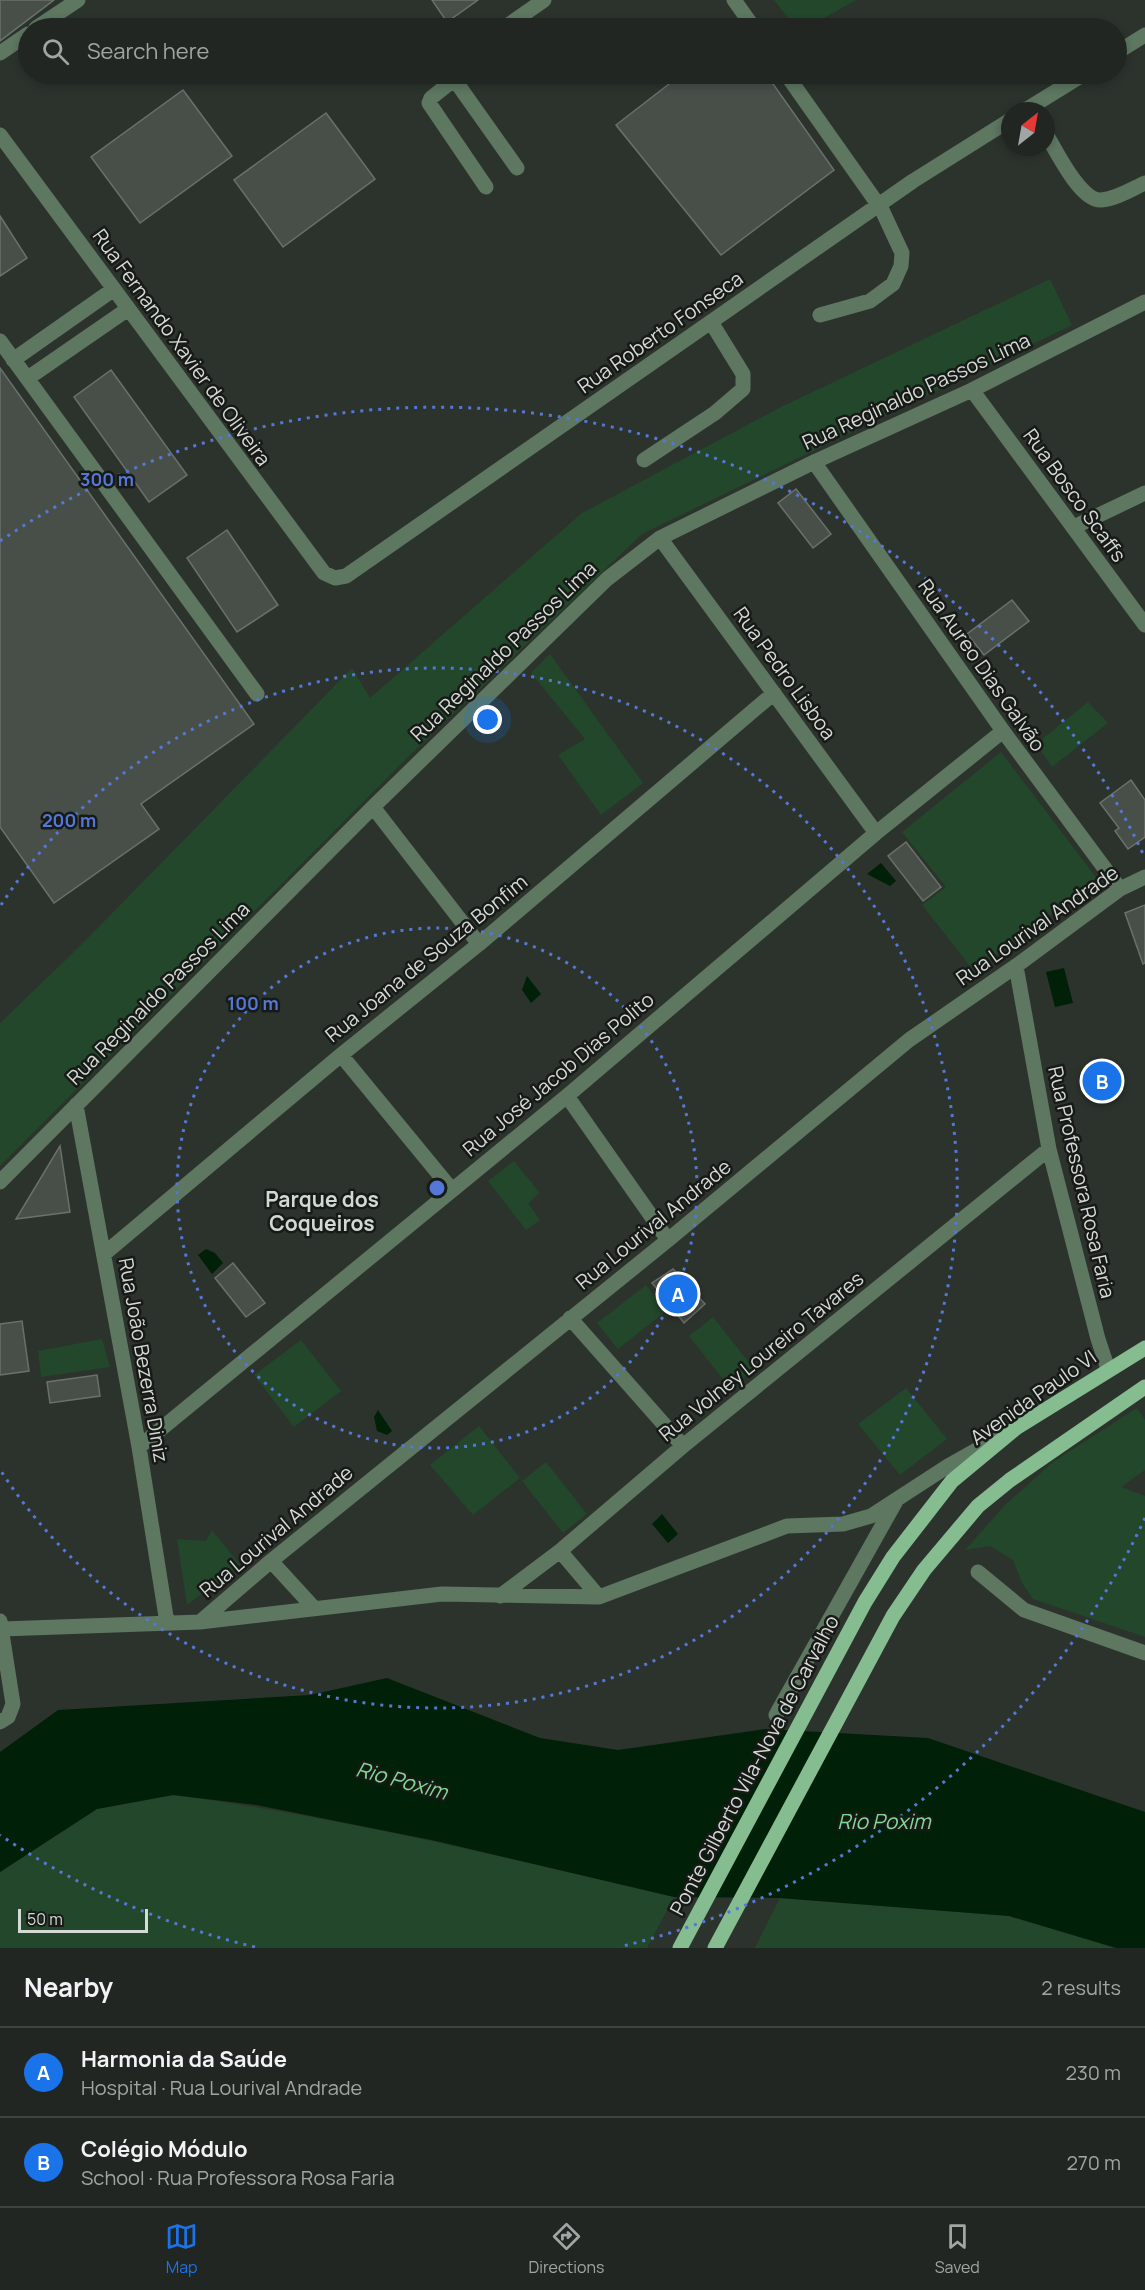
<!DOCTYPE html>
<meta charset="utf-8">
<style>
:root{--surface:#212622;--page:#292e2a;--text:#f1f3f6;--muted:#a2a5a5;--line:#3e4340;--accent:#1a73e8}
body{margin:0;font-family:Manrope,sans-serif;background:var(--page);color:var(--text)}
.compass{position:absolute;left:1001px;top:102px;width:54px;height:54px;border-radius:50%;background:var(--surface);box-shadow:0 3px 9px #0003;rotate:31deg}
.scale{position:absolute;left:18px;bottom:15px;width:130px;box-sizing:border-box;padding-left:6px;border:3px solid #d5dad6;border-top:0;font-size:16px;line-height:21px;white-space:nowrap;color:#d5dad6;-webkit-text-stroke:4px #171a17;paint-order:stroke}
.you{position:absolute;left:488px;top:720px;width:21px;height:21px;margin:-15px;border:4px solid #fff;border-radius:50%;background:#1a73e8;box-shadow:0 0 0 9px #1a73e833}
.badge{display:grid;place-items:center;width:39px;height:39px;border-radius:50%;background:var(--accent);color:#fff;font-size:20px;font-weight:700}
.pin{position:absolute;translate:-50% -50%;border:3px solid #fff;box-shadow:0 2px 6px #0006}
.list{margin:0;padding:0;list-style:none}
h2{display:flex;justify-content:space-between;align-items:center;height:78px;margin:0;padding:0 24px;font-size:26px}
h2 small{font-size:20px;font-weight:400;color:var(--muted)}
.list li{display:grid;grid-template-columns:39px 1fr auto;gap:18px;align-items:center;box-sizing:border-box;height:90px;padding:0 24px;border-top:2px solid var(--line)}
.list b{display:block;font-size:22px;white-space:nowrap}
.list p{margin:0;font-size:20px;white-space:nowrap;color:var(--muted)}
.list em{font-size:20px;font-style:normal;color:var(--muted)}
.icon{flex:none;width:33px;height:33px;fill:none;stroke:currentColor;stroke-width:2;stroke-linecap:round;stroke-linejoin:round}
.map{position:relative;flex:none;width:1145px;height:1948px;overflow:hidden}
.search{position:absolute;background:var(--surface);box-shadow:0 3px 9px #0003;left:18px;right:18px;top:18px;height:66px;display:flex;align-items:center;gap:15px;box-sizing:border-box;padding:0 21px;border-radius:33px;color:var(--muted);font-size:22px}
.sheet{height:258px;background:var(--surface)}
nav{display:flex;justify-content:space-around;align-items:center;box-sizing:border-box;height:84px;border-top:2px solid var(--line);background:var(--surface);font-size:16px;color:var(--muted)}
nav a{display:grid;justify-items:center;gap:3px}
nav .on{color:var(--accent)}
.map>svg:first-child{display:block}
.green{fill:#22472a}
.water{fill:#002007}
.building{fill:#484f49;stroke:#6a716b;stroke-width:1.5}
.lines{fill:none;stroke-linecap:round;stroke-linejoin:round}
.minor{stroke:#5d7761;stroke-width:15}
.major{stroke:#86bd90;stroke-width:15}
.ring{fill:none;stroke:#5478d7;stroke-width:3;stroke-dasharray:3 6}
.labels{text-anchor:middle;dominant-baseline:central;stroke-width:5;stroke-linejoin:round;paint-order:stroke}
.street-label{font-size:20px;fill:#d5dad6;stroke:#171a17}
.neighbourhood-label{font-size:21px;font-weight:bold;fill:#d1dad2;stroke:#171a17}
.water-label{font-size:21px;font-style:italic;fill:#81da93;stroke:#171a17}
.centre{fill:#5478d7;stroke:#171a17;stroke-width:3}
.ring-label{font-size:18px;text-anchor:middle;font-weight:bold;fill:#5478d7;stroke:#171a17;stroke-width:5;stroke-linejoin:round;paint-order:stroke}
</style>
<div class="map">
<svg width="1145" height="1948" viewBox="0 0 1145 1948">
<rect width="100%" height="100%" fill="#2c332d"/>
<path class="green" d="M774,0H856L807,28H796Z
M1050,279L1072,325L642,534L407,758L0,1166V1023L81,945L352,668L370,698L582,513L781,407Z
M550,654L643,783L601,815L558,755L585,739L531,673Z
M1088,702L1108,723L1052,767L1036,744Z
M1001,752L1098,880L974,971L922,905L946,887L902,832Z
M514,1161L540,1193L528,1203L540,1220L526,1230L488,1181Z
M646,1285L666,1311L618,1349L597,1323Z
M713,1317L754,1369L730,1388L689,1336Z
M102,1339L110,1367L41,1377L38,1351Z
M301,1340L341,1391L294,1427L254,1375Z
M906,1388L947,1439L900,1475L858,1424Z
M1137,1408L1145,1420V1470L1121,1487L1145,1496V1637L1033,1599L1022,1583L1013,1560L990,1546L965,1550L1005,1505L1053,1462Z
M479,1426L520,1478L473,1515L430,1465Z
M546,1462L587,1514L563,1533L522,1481Z
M212,1530L240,1565L187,1605L177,1539L206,1541Z
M173,1795C343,1817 508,1858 674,1897L647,1948H0V1872L97,1809Z
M780,1898L1009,1916L1116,1948H755Z"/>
<path class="water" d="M881,863L896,881L890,886L867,874Z
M1064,968L1073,1003L1055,1007L1046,972Z
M527,976L541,994L531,1003L522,990Z
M206,1249L215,1253L223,1263L212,1274L198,1255Z
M378,1410L392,1431L387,1435L377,1431L374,1417Z
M662,1514L678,1534L668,1543L652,1524Z
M387,1678L540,1738L618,1750L766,1729L928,1738L1145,1812V1948H1116L1009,1916L780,1898L674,1897L436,1841L256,1805L173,1795L97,1809L0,1872V1752L58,1710L310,1695Z"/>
<path class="building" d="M0,0H54L0,41Z
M432,0H478L447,22Z
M682,74H766L834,170L721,255L616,125Z
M183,90L232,156L140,223L91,157Z
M326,113L375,179L283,247L234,180Z
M0,216L27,258L0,276Z
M0,368L254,724L141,804L159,829L54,903L0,827Z
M111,370L187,475L149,502L74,397Z
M796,489L831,534L813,548L778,503Z
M227,530L278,605L237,632L187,558Z
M1012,600L1029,621L984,655L967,634Z
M1131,780L1145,800V837L1128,849L1115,831L1119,828L1100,803Z
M906,842L941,887L923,901L888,856Z
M1145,905V963L1143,964L1125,913Z
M60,1146L70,1212L16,1219Z
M233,1263L265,1303L246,1317L215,1278Z
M673,1269L705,1304L684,1323L652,1283Z
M22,1321L29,1371L0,1375V1324Z
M97,1375L100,1396L50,1403L47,1382Z"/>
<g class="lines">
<path class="minor" d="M734,0L754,28
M36,28L78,0
M504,28L544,0
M0,53L28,34
M1116,53L1145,35
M461,74L431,98L429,103L486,187
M786,74L882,210L902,253L901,266L893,284L870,301L820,315
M454,79L517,168
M1024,111L1084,74
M1046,134C1056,150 1080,201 1101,200C1116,199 1132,189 1145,183
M0,135L324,573L335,578L346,576L913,181L1010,120
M0,341L257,694
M13,360L114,289
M28,378L128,309
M972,390L1145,625
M644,460L715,413L743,389V374L711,322
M814,462L1003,731L1120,889
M1074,527L1145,493
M660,538L876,833
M373,807L479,944
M1016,966L1049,1149L1098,1339L1108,1369
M341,1055L452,1190
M567,1096L668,1240
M76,1105L139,1447L167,1623
M0,1182L373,807L607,579L660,538L814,462L972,390L1145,302
M104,1254L341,1055L479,944L774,693
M570,1318L683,1446
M139,1447L567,1096L876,833L1003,731
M560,1551L599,1597
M271,1561L314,1608
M978,1572L1024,1610L1145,1653
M500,1596L560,1551L683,1446L1049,1149
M0,1621L13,1704L8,1717L0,1722
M200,1622L271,1561L668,1240L909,1040L1016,966L1120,889L1145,877
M2,1629L200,1622L442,1594L599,1597L787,1526L843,1524L871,1516L948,1466L996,1439
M776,1715L896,1501"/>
<path class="major" d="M680,1948L865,1602L893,1557L952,1481L1016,1428L1145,1348
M715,1948L893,1616L924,1570L978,1506L1010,1480L1145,1387"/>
</g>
<g class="ring">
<circle cx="437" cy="1188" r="260"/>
<path d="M1 905A520 520 0 1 1 1 1471"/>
<path d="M1145 1518A781 781 0 0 1 619 1947M255 1947A781 781 0 0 1 0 1835M0 541A781 781 0 0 1 1145 858"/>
</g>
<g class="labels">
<g class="street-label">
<text transform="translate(660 332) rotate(-35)">Rua Roberto Fonseca</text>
<text transform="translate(182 347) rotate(54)">Rua Fernando Xavier de Oliveira</text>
<text transform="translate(916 391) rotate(-25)">Rua Reginaldo Passos Lima</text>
<text transform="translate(1075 495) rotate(54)">Rua Bosco Scaffs</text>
<text transform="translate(503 651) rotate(-44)">Rua Reginaldo Passos Lima</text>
<text transform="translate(982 665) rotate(55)">Rua Aureo Dias Galvão</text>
<text transform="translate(785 673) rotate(54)">Rua Pedro Lisboa</text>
<text transform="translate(1037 925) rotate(-35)">Rua Lourival Andrade</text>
<text transform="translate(426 958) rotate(-39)">Rua Joana de Souza Bonfim</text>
<text transform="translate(158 993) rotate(-45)">Rua Reginaldo Passos Lima</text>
<text transform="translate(558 1074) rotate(-40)">Rua José Jacob Dias Polito</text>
<text transform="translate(1082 1182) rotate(77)">Rua Professora Rosa Faria</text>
<text transform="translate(653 1224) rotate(-39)">Rua Lourival Andrade</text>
<text transform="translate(761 1356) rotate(-39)">Rua Volney Loureiro Tavares</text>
<text transform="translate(144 1360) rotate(80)">Rua João Bezerra Diniz</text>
<text transform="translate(1033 1397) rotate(-35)">Avenida Paulo VI</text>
<text transform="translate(276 1531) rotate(-40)">Rua Lourival Andrade</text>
<text transform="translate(754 1765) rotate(-62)">Ponte Gilberto Vila-Nova de Carvalho</text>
</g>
<g class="neighbourhood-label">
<text x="322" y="1199">Parque dos<tspan x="322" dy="24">Coqueiros</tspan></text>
</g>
<g class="water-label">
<text transform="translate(402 1780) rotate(15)">Rio Poxim</text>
<text x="884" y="1821">Rio Poxim</text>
</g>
</g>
<circle cx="437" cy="1188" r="9" class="centre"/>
<g class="ring-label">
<text x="107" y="486">300 m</text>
<text x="69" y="827">200 m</text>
<text x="253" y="1010">100 m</text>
</g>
</svg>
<svg class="compass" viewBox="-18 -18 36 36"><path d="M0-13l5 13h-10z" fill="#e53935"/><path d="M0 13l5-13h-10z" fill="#a2a5a5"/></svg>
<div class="scale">50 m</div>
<div class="you"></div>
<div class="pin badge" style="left:678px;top:1294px">A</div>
<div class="pin badge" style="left:1102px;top:1081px">B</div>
<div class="search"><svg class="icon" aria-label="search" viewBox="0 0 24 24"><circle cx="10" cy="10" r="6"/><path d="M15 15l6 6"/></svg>Search here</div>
</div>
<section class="sheet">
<h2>Nearby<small>2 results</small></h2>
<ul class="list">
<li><span class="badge">A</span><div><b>Harmonia da Saúde</b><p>Hospital · Rua Lourival Andrade</p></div><em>230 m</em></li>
<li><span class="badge">B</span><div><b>Colégio Módulo</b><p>School · Rua Professora Rosa Faria</p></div><em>270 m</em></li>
</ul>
</section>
<nav>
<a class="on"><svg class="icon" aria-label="map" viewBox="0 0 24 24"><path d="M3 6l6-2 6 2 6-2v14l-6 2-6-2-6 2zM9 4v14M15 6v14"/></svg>Map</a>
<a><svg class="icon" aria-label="directions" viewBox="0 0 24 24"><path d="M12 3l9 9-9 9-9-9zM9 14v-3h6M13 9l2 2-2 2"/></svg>Directions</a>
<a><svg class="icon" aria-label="saved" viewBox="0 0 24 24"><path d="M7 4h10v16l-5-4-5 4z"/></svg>Saved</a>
</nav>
